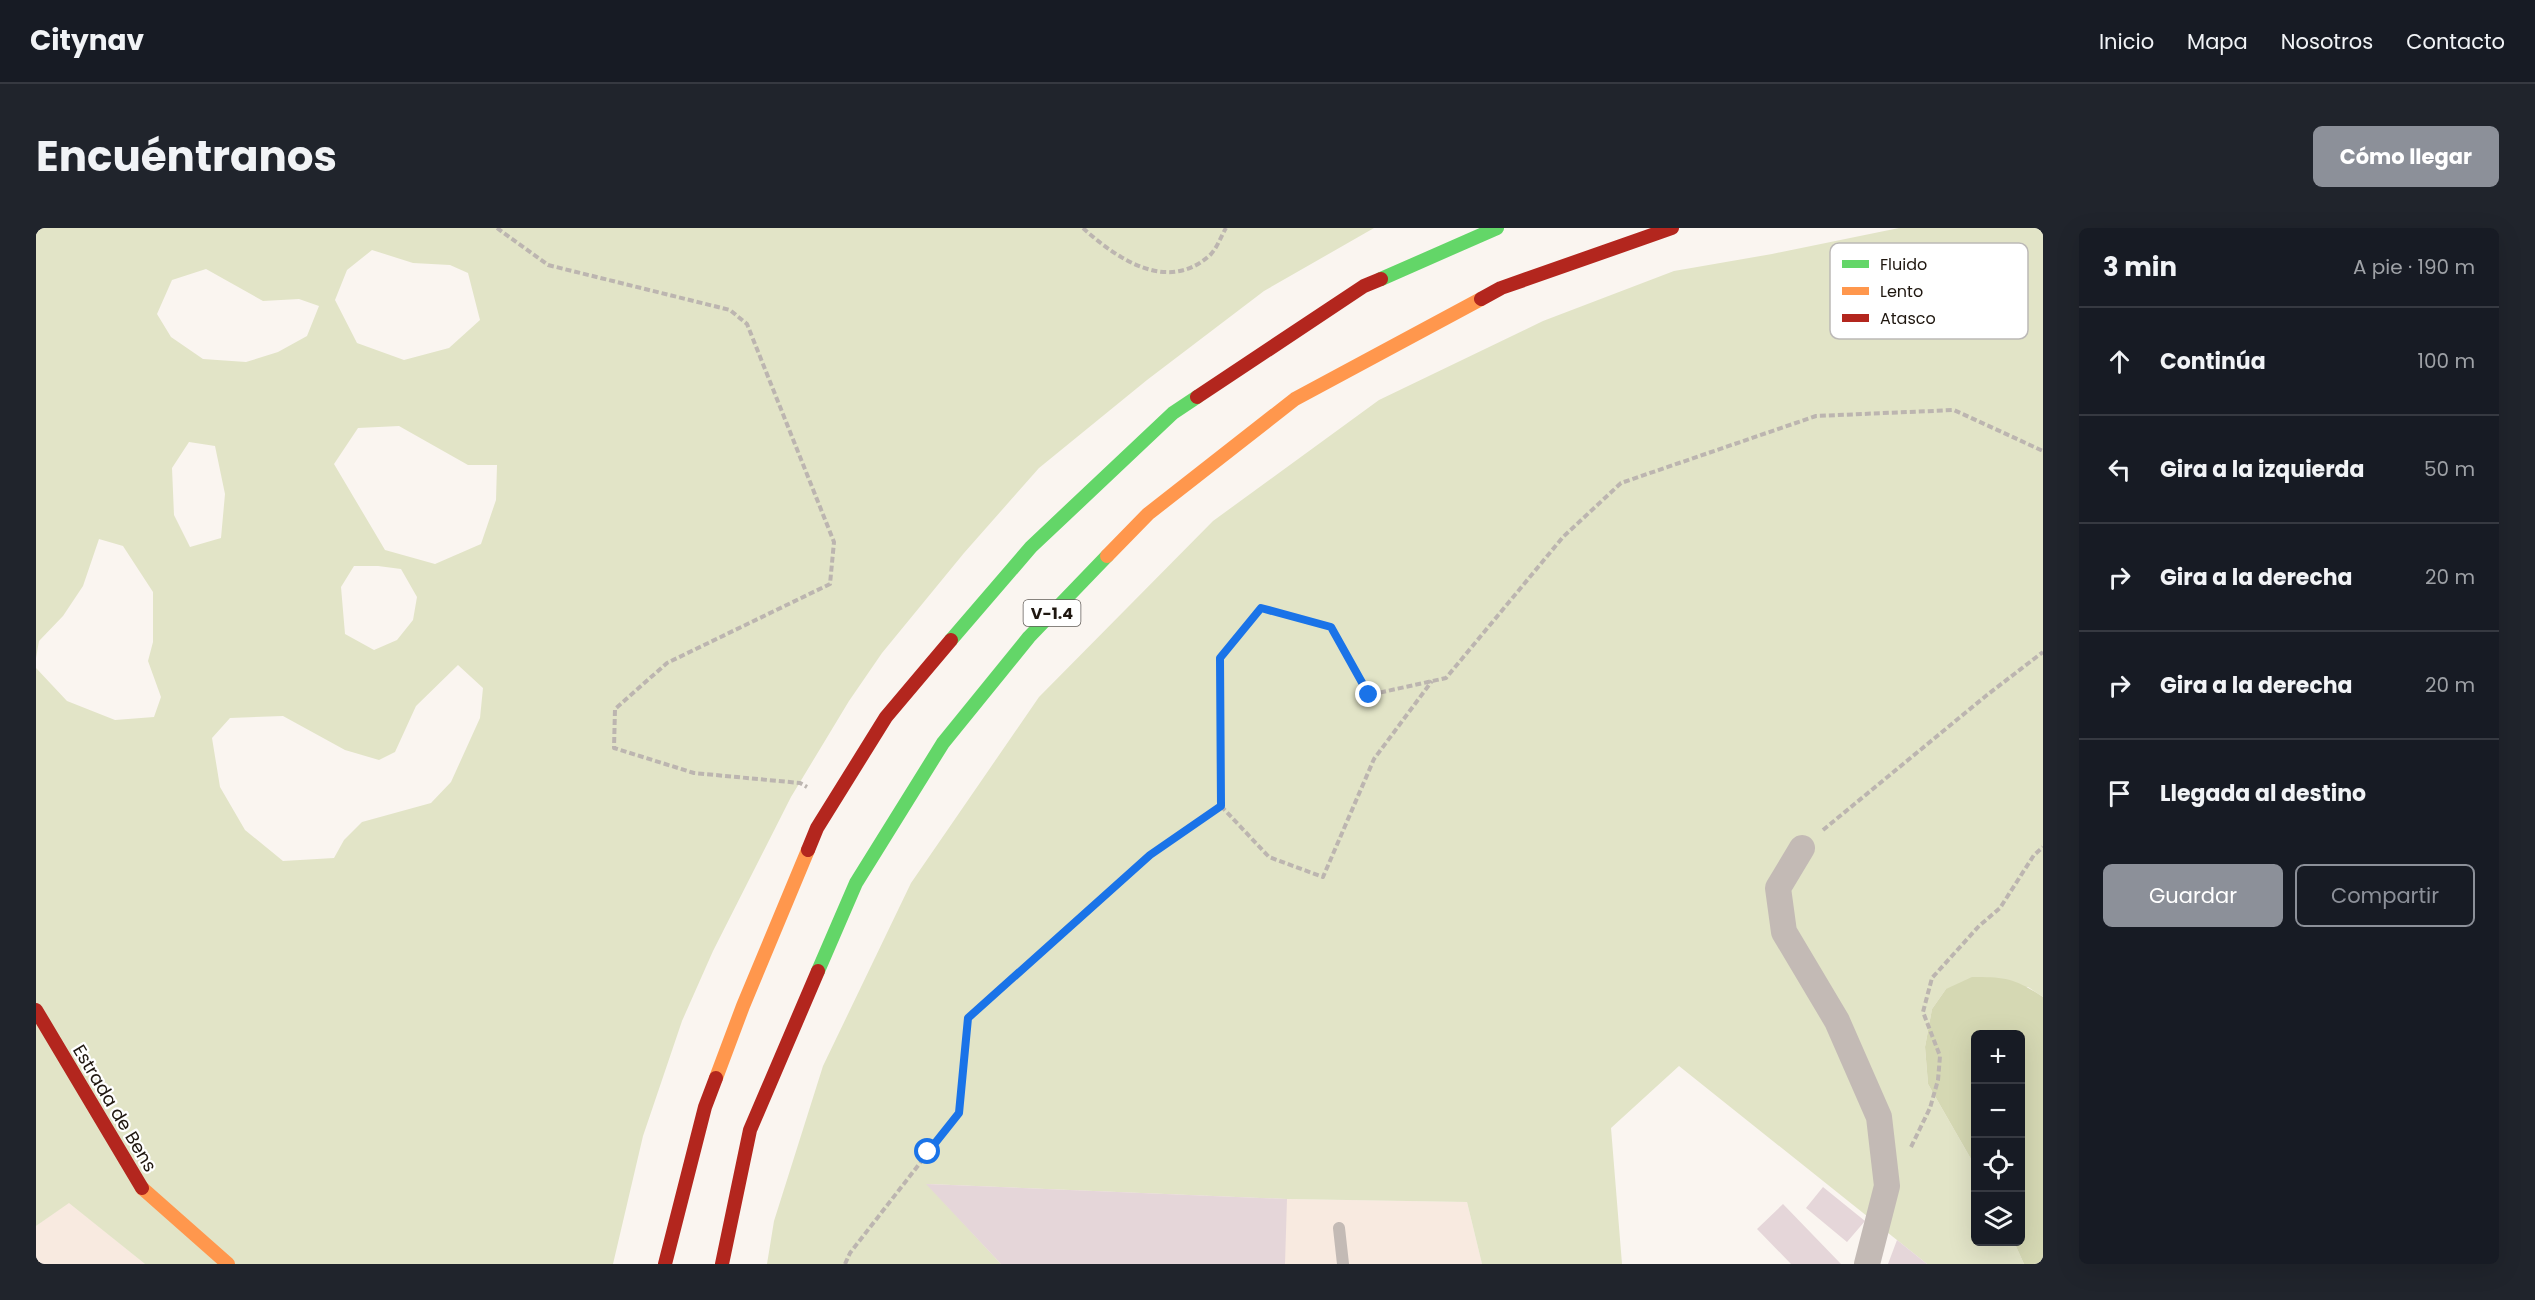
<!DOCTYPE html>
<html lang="es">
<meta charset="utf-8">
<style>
:root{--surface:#171b24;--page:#20242c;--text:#f1f3f6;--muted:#9ea1a6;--line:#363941;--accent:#8c9099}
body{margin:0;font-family:Poppins,sans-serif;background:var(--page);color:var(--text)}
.controls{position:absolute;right:18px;bottom:18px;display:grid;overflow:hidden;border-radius:9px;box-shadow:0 6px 24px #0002}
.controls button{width:54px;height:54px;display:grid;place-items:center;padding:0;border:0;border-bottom:2px solid var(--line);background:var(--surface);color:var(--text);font:30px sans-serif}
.stop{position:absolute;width:18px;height:18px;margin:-14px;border:4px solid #1a73e8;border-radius:50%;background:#fff}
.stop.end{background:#1a73e8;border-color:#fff;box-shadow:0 2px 6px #0008}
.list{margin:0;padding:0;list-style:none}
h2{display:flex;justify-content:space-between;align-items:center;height:78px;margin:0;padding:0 24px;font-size:26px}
h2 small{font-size:20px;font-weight:400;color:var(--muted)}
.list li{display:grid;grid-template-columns:39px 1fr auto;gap:18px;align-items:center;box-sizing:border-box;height:108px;padding:0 24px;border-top:2px solid var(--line)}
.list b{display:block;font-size:22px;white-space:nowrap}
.list em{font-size:20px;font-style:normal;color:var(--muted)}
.actions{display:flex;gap:12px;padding:18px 24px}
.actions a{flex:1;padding:14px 0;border:2px solid var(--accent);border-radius:9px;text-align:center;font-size:21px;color:var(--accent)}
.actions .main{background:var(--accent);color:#fff}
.icon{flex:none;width:33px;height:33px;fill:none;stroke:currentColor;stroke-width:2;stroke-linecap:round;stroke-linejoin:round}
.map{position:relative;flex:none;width:2007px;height:1036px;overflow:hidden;border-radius:9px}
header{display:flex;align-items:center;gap:36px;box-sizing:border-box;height:84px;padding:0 30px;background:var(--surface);border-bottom:2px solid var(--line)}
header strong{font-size:28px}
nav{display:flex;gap:33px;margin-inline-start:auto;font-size:21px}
.intro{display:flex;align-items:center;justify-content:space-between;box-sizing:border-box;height:144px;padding:0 36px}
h1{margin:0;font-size:42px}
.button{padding:15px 27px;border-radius:9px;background:var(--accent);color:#fff;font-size:21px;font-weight:700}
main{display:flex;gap:36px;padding:0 36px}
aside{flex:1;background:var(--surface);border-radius:9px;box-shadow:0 6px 24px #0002}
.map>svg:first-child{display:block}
.industrial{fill:#f8eae0}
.green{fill:#e2e4c7;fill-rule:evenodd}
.forest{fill:#d5d8b3}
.building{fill:#e5d6d9}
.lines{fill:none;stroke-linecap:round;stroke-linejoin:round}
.path{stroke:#bcb5b0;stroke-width:4;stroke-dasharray:6 3;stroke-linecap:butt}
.lane{stroke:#c3bab5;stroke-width:12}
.street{stroke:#c3bab5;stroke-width:26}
.fast{stroke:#63d668;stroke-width:14}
.slow{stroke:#ff974d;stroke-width:14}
.jam{stroke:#b3261e;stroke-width:14}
.route{stroke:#1a73e8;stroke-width:8}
.labels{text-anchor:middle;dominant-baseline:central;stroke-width:4.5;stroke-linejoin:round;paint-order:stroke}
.shield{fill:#fff;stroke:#625d58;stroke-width:1.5}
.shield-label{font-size:16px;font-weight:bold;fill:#1f1710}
.street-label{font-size:18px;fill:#1f1710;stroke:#fff}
.key{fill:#fff;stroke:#bcb9b7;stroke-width:1.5}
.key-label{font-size:16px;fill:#1f1710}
</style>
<header>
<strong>Citynav</strong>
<nav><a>Inicio</a><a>Mapa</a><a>Nosotros</a><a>Contacto</a></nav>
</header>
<div class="intro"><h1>Encuéntranos</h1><a class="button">Cómo llegar</a></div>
<main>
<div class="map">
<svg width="2007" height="1036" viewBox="0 0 2007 1036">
<rect width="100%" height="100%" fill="#faf5f0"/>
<path class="industrial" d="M890,956L1251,971L1431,974L1446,1036H965Z
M33,974L109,1036H0V998Z"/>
<path class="green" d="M0,0H1338L1228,63L1111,152L1003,240L928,325L846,425L813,473L755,569L677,723L646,793L607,908L577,1036H109L33,975L0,998V440L31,473L79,492L118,489L125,469L112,433L117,414V364L87,318L63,311L47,358L27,388L3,413L0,430ZM336,22L377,35L414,37L432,45L444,92L413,120L368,132L321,115L299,72L311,42ZM170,41L227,73L263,71L283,78L271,108L242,124L210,134L167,131L135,109L121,86L136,52ZM363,198L432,237H461L460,272L445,316L399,336L349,322L298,236L322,200ZM153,214L179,218L189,266L185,310L154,319L138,287L136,240ZM318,338H342L365,341L381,369L377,392L361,412L338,422L309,406L305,359ZM422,437L447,460L444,490L415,554L395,575L326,594L308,612L298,630L247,633L209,602L184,559L176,510L194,490L247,488L309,522L343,532L359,524L380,478Z
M1863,0H2007V769L1992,759L1910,761L1896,781L1889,819L1892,856L1939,938L1940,1014H1978L1988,1036H1891L1643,838L1575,900L1586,1036H1446L1431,974L1251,971L891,956L965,1036H731L738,993L787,838L875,655L1003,469L1177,293L1343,172L1507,93L1638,43L1736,26Z"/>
<path class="forest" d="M1936,749C1969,749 1978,750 2007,769V1036H1988L1978,1014H1984V806H1940L1939,938L1892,856L1889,819L1896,781L1910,761Z"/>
<path class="building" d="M890,956L1251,971L1249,1036H965Z
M1787,959L1829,993L1811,1014L1770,980Z
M1747,976L1805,1036H1755L1721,1001Z
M1861,1012L1891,1036H1852Z"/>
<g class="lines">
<path class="path" d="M461,0L512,37L694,82L711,96L798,314L794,356L631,435L579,481L578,520L658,545L764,555L771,559
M1047,0C1081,31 1131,65 1173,28C1181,21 1185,8 1190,0
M1185,578L1233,629L1287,649L1338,531L1396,453
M1787,602L1951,467L2007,424
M1875,919L1894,880L1902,852L1904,828L1887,784L1896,750L1943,698L1964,680L1998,627L2007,619
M809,1036L814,1025L923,885L932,790L1114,627L1185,578L1184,430L1225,380L1295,399L1333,467L1410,450L1527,309L1585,255L1780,188L1918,182L2007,223"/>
<path class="lane" d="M1303,1000L1307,1036"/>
<path class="street" d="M1766,620L1742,660L1748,704L1801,793L1843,889L1851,958L1831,1036"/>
<path class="fast" d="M1345,51L1461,0
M915,412L995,319L1137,185L1161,169
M782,743L820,655L907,515L993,409L1071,328"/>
<path class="slow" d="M1071,328L1112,286L1259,171L1445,71
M680,850L707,778L772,622
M106,960L192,1036"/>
<path class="jam" d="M1445,71L1465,60L1636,0
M1161,169L1328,58L1345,51
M772,622L781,600L850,489L915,412
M0,782L106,960
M629,1036L669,879L680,850
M686,1036L714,902L782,743"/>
</g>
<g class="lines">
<path class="route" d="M892,924L923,885L932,790L1114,627L1185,578L1184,430L1225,380L1295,399L1333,467"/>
</g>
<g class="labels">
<rect class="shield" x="987.5" y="372" width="57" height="26" rx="4.5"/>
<g class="shield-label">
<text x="1016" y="385">V-1.4</text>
</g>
<g class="street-label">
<text transform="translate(79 880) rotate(59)">Estrada de Bens</text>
</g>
</g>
<rect x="1794" y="15" width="198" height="96" rx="9" class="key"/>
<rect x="1806" y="32" width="27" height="8" fill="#63d668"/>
<rect x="1806" y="59" width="27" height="8" fill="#ff974d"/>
<rect x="1806" y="86" width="27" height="8" fill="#b3261e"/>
<g class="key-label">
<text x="1844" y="42">Fluido</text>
<text x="1844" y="69">Lento</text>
<text x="1844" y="96">Atasco</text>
</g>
</svg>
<div class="controls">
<button>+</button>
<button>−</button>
<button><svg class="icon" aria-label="locate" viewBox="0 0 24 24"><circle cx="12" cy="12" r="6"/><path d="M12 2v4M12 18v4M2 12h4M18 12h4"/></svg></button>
<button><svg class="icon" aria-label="layers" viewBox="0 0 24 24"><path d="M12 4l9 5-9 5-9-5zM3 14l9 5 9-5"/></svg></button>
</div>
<div class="stop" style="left:892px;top:924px"></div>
<div class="stop end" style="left:1333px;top:467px"></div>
</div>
<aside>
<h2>3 min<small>A pie · 190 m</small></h2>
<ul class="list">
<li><svg class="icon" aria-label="ahead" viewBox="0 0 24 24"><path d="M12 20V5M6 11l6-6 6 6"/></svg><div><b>Continúa</b></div><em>100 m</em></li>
<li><svg class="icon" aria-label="left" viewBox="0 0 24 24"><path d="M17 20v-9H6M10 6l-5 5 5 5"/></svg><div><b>Gira a la izquierda</b></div><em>50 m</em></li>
<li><svg class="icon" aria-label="right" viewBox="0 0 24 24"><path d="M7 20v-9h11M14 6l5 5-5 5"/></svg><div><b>Gira a la derecha</b></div><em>20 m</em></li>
<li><svg class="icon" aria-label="right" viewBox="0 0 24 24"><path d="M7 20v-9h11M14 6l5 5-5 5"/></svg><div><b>Gira a la derecha</b></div><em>20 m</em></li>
<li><svg class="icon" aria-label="arrive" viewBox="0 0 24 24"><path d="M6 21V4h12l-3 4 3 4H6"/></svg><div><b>Llegada al destino</b></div></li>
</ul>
<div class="actions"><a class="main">Guardar</a><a>Compartir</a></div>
</aside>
</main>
